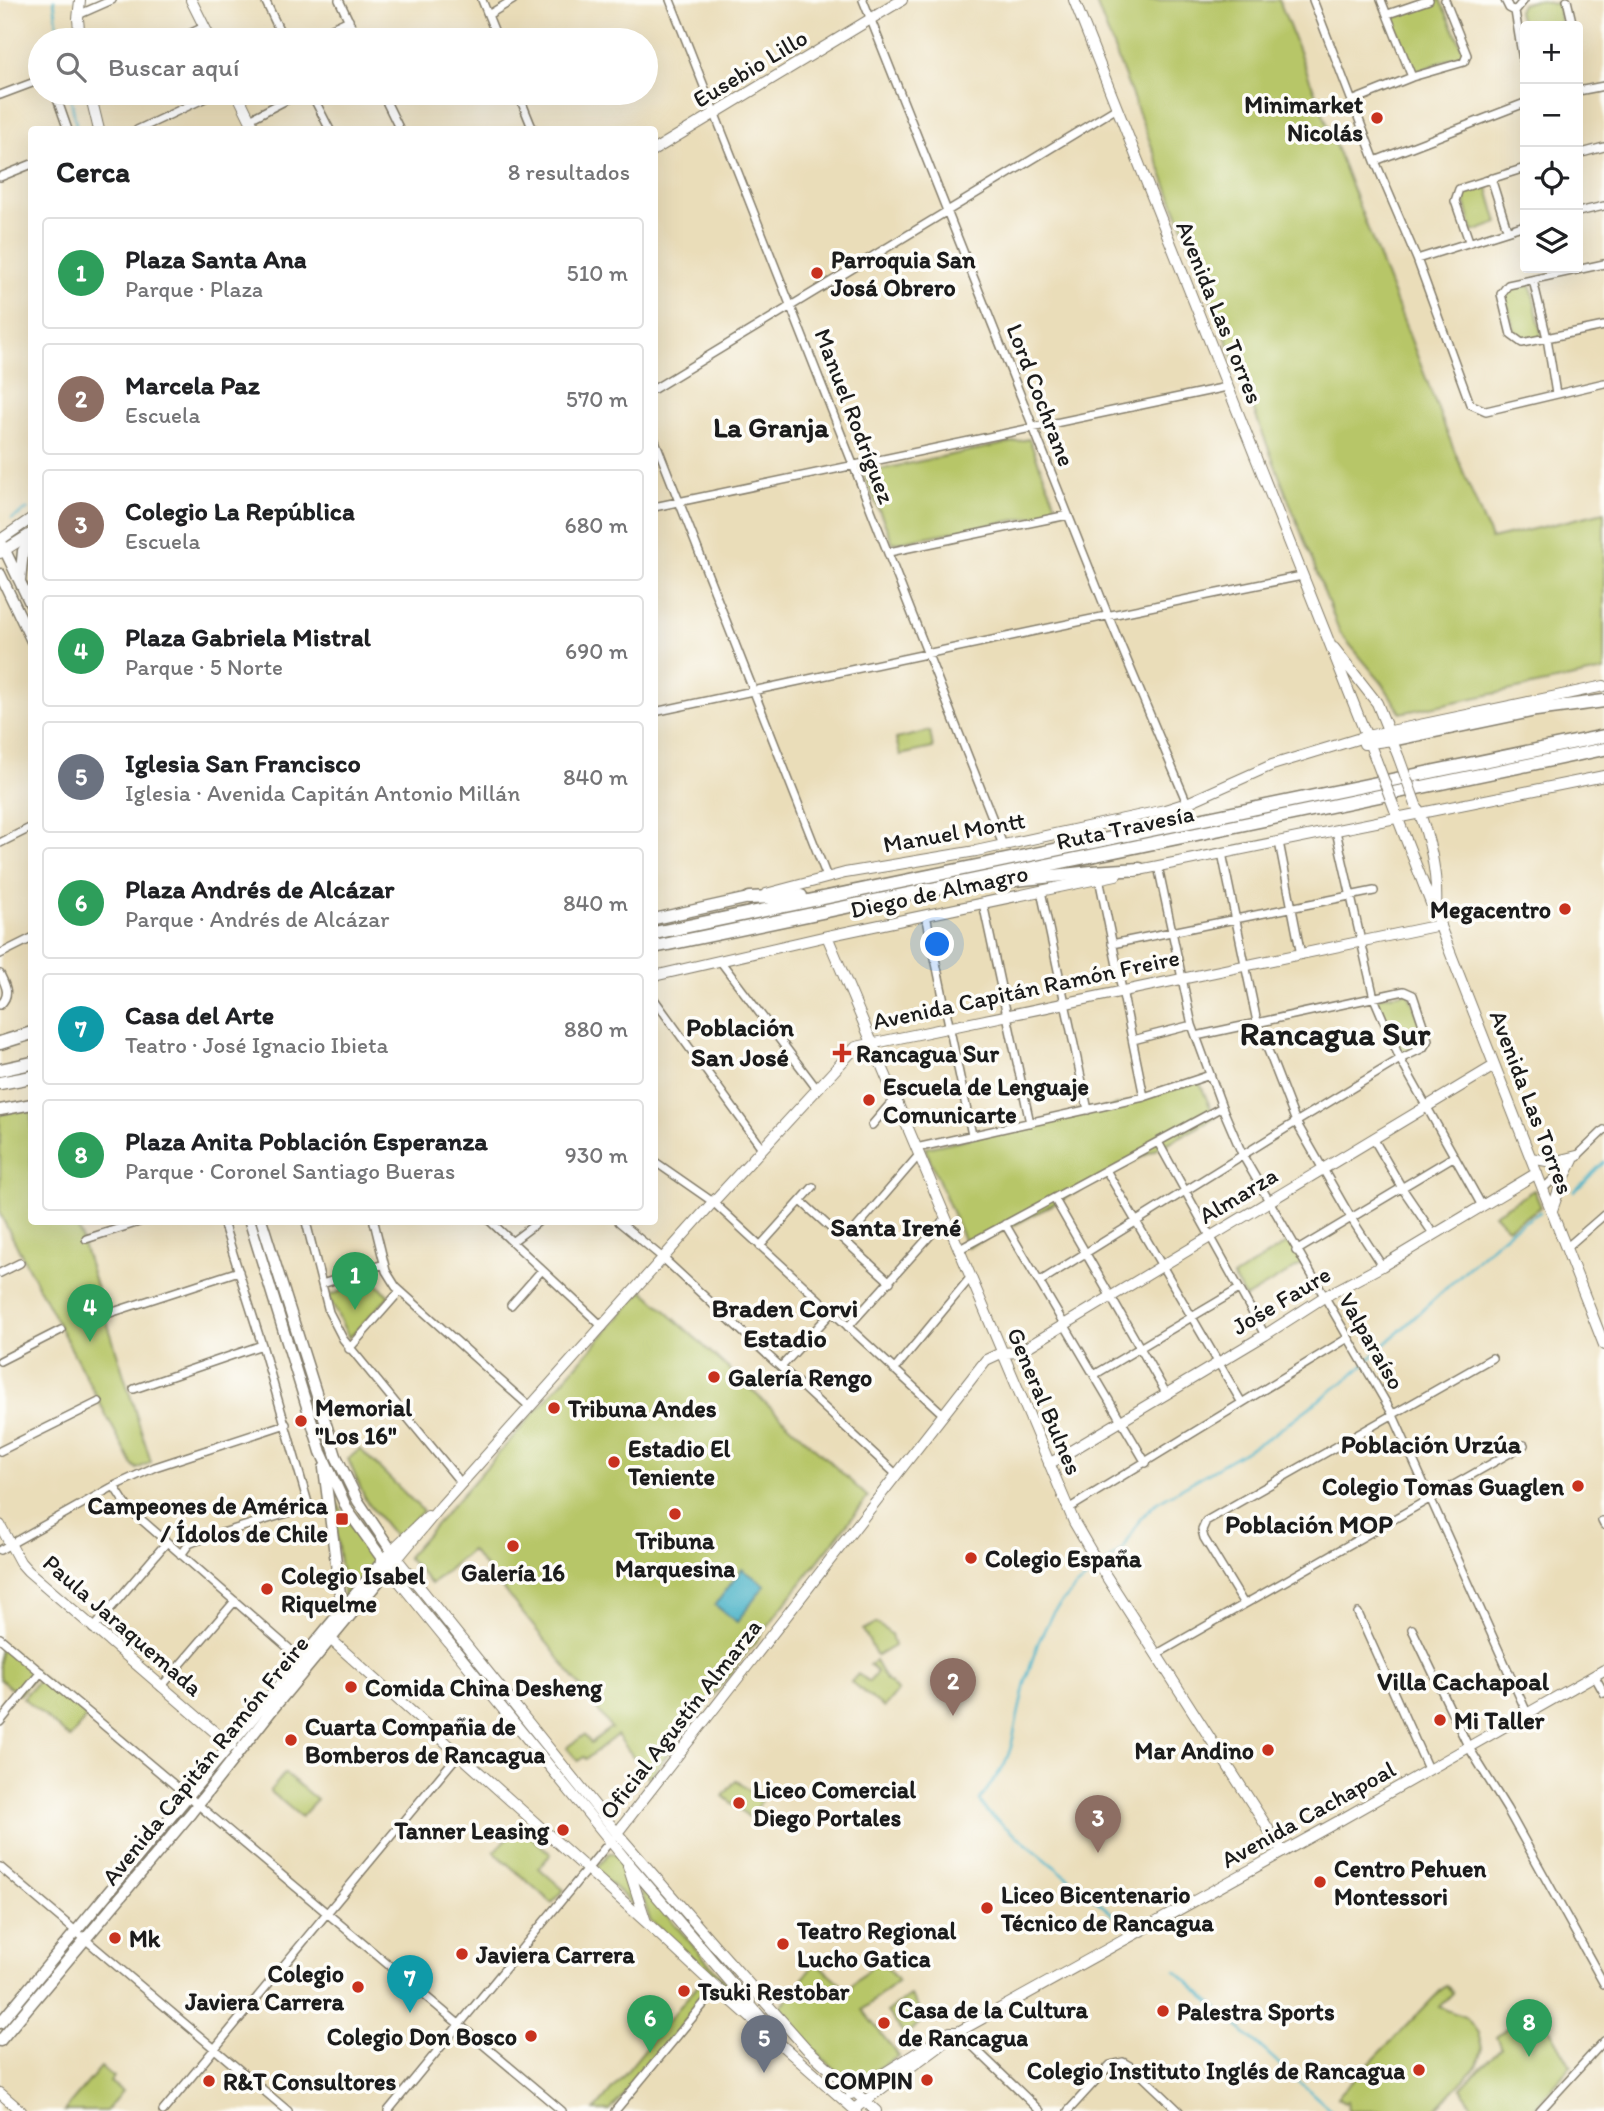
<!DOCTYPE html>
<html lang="es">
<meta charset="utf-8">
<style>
:root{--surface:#fff;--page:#f2f2f2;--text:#202124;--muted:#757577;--line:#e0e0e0;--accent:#c8321e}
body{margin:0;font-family:Itim,sans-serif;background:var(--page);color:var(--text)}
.controls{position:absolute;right:21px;top:21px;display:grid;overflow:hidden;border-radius:7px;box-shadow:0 7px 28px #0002}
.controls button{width:63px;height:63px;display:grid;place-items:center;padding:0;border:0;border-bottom:2px solid var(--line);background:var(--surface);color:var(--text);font:35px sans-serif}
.you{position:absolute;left:938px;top:945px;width:24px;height:24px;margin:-18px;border:5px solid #fff;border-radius:50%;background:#1a73e8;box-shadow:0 0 0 10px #1a73e833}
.badge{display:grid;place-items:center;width:46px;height:46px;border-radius:50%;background:var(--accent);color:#fff;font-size:23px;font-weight:700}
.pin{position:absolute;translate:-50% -58px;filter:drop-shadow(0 2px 4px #0008)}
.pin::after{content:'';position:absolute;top:37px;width:24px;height:21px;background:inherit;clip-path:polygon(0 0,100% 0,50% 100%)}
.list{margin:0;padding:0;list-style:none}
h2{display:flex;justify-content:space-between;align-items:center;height:91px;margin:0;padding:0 28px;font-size:30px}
h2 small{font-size:23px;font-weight:400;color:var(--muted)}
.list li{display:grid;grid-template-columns:46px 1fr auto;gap:21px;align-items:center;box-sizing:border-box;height:112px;margin:0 14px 14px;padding:0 14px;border:2px solid var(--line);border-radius:7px}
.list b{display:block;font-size:26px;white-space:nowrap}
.list p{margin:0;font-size:23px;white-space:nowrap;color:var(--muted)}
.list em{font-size:23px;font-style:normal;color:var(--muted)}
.icon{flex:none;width:38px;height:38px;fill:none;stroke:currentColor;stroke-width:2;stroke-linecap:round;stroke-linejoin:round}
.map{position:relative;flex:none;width:1604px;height:2111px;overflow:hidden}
.search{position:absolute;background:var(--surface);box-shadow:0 7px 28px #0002;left:28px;top:28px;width:630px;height:77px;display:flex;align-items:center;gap:18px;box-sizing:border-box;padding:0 24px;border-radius:38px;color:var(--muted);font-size:26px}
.panel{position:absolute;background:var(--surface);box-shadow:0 7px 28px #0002;left:28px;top:126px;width:630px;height:1099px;border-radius:7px}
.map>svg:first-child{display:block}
.green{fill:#b7c668;stroke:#6a7142;stroke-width:2}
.water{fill:#49b2c7;stroke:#326772;stroke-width:2}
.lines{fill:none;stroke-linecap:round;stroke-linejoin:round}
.stream{stroke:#49b2c7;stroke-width:2.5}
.street-casing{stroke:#837c6a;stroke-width:10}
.secondary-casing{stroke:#837c6a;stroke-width:12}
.primary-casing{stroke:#837c6a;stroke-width:13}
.highway-casing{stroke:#837c6a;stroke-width:15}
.street{stroke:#fff;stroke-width:7}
.secondary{stroke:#fff;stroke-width:10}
.primary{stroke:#fff;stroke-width:10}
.highway{stroke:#fff;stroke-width:12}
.secondary-bridge-casing{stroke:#837c6a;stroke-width:12;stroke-linecap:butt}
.secondary-bridge{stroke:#fff;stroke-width:10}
.poi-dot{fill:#c8321e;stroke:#fdfcf7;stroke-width:2.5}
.labels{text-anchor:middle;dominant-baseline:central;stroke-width:7;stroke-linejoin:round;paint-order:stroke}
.street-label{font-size:24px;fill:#1c1c1c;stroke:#fdfcf7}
.poi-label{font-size:24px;font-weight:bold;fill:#1c1c1c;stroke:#fdfcf7;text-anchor:start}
.neighbourhood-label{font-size:26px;font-weight:bold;fill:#1c1c1c;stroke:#fdfcf7}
.quarter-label{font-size:28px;font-weight:bold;fill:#1c1c1c;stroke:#fdfcf7}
.district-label{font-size:32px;font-weight:bold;fill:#1c1c1c;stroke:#fdfcf7}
</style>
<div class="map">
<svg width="1604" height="2111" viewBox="0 0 1604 2111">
<rect width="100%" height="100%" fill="#fdfcf7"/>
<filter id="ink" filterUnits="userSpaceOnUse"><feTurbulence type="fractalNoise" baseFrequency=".0143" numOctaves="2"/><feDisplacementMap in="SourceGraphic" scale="14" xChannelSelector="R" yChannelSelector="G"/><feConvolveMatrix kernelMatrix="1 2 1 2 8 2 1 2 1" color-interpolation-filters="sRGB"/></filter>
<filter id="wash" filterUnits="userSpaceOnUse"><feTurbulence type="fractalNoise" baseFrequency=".00686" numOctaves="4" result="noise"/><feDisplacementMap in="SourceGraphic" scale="28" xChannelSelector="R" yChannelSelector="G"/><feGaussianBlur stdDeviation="1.57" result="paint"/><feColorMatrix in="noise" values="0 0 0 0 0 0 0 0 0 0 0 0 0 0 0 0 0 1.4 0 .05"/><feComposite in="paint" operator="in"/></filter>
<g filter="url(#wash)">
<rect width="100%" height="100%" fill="#eaddb9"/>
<path class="green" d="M1095,0H1279L1446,430L1491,539L1604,512V671L1401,713L1382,683L1340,633Z
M1437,0H1440L1465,53L1414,73L1392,19Z
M1536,0C1545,0 1549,5 1558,4L1561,26H1525V39L1518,11L1521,4Z
M1487,185L1498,223L1473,232L1463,194Z
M1531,285L1542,337L1525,339L1516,334L1504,296L1509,288Z
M1029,439L1059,512L893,543L863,473Z
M930,731L933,748L900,755L896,739Z
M1408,992L1428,1040L1423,1048L1400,1059L1374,998Z
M1199,1081L1215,1118L1005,1230L967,1247L925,1148C1017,1127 1110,1112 1199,1081Z
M31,1108L32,1222H76L151,1462L137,1469L132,1464L0,1214V1114Z
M1534,1190L1541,1207L1508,1228L1494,1214Z
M1290,1241L1304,1263L1245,1298L1233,1277Z
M373,1280L389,1296L349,1338L328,1296Z
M643,1290L868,1497L649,1778L617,1735L586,1759L584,1757L578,1761L567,1748L584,1735L591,1743L610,1728L612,1729L548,1644L471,1550L431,1584L407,1557Z
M360,1449L423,1511L396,1538L366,1501L348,1459Z
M332,1495L375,1563L344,1598Z
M876,1623L891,1634L894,1646L877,1656L863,1630Z
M0,1642L37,1673L19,1695L0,1679Z
M875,1661L886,1680L898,1691L884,1708L851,1682L858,1674L869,1682L877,1672L869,1665Z
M41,1677L88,1716L70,1738L23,1698Z
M285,1773L317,1800L301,1817L270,1791Z
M736,1780L762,1801L749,1817L723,1796Z
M518,1826L551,1854L539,1868L564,1890L552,1903L494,1852Z
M609,1853H614L622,1861L636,1907L597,1872L598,1866Z
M638,1882L749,2010L650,1920Z
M879,1959L898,1981L862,2010L899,2056L852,2084L810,2047L779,2009L816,1962L847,1990Z
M701,1981L709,1989L707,1995L610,2111H594Z
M1446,1985L1453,1993L1439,2007L1467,2018L1478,2033L1482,2048L1477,2066L1434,2111H1348L1347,2101L1344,2103L1337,2097Z
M910,1996L926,2018L905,2035L887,2012Z
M1526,2013L1533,2023L1543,2017L1571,2066L1532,2111H1475L1461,2088L1501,2048L1496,2037Z
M101,2067L114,2077L110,2082L122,2091L106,2111H64Z"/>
<path class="water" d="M742,1569L765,1585L737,1622L715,1605Z"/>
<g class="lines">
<path class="stream" d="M54,0L59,40
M70,93L77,130
M12,519L28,509
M1575,1191L1604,1162
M1104,1566L1124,1548L1140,1519L1156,1503L1271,1436L1350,1377L1496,1242L1511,1230L1540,1212
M1098,1570L1076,1587L1053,1612L1038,1643L1026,1679L1011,1747L1005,1764L980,1800L986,1811L1125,1924
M1176,1971L1332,2111"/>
</g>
</g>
<g filter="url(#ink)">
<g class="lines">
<defs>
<path id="street" d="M265,0L284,40
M339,0L358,40
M482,0L498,40
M670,0L1003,845
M863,0L1108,615L1187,803
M1313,0L1375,161L1417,259L1470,404L1486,411L1604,383
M1381,0L1412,77
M1505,0L1509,8L1515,11
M1524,0L1515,11L1525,73
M1567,0L1573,26
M1388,14L1429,0
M78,15L112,0
M488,15L513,0
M176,40L204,27
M306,40L349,20
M1578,91L1604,86
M55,93L68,130
M311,93L330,130
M382,93L400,130
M518,93L533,130
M0,95L40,80
M1352,101L1412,77L1464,62L1467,55L1445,0
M250,119L300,93
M137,130L216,93
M1578,154L1604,147
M1375,161L1525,103
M0,177L32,164
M1491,178L1507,229
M1578,212L1604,206
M1469,241L1455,201L1459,189L1525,168
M1417,259L1525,225
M1604,264L1508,285L1501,294L1511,335L1522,343L1604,326
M1533,280L1547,338L1556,394
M654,389L1117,108
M654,438L827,877
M654,507L1227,387
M889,552L1068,515
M654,712C870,666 1086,619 1302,576
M1336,831L1374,998L1400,1059L1482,1206
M1279,842L1301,955
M0,843L32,827
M1222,853L1257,1022L1296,1122L1351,1218L1382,1266
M1158,866L1192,1025L1222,1107L1243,1156L1392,1413L1527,1713
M1099,878L1144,1097
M1041,891L1088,1110
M983,903L1030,1123
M926,915L972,1135
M1112,944L1374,891
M0,954L32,938
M721,962L817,1089
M0,974C6,986 11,995 0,1005
M654,999L762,1148
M1133,1040L1192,1025
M872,1125L896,1097
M1373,1138L1402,1188L1434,1235
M1158,1142L1265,1335
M916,1148L1144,1097L1210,1075
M654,1161L713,1202L944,1415
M1106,1170L1242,1403
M1543,1189L1604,1130
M1054,1198L1166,1393
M801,1201L890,1282
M306,1222L329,1312L343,1339L462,1484
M374,1222L386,1271L396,1287L530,1407
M491,1222L603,1327
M619,1222L663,1258L897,1475
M1005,1224L1146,1463
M86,1239L139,1222
M513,1241L538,1222
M845,1241L919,1155
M760,1246L813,1187
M1566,1248L1604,1215
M958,1250L1222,1107
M1296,1251L1453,1157
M0,1273L20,1263
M1039,1282L1296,1122L1400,1059L1423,1048L1428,1040L1413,995L1404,991L1196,1036
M322,1284L384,1264
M511,1305L542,1270
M110,1313L239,1271
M848,1327L946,1218
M349,1349L400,1291
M0,1361L61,1330
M781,1367L832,1312
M894,1370L970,1278
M1094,1375L1239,1289
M134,1389L262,1345
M0,1451L99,1402
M114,1486L128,1508L301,1659
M1068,1509L1348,1338
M1602,1521L1604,1525
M0,1550L114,1486L155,1467L286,1424
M181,1555L189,1544L196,1541L304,1508L308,1503L262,1345L223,1222
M1244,1604L1204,1538L1202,1530L1206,1521L1492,1358
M1358,1613L1428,1769
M93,1629L167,1542
M1412,1629L1468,1746L1507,1809L1604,1984
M0,1638L562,2111
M1157,1654L1524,1445
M1594,1675L1604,1693
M161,1687L235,1601
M0,1722L41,1672
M0,1867L288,2111
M958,2032L1040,2111
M163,2111L458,1755
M388,2111L612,1839
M615,2111L717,1988
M1068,2111L1110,2065L1123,2062L1135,2069L1179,2111
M1540,2111L1604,2041"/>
<path id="secondary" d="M191,0L211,40
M1074,0L1376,760
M80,40L78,19L80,0
M90,93L99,130
M237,93L255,130
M654,150L902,0
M0,540L32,518
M0,553L32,533
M1334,648L1377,703L1399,758
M1364,744L1392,740
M1418,809C1431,842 1438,874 1436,910
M1396,814L1604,1345
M1134,871L1604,776
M766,894L845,873L976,851L1165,810L1187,803L1272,765L1367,736L1604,686
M827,936L1074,1522L1099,1565L1283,1852
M654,976L827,936L1116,875
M1531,1158L1552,1162L1577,1156
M1552,1210L1561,1184L1573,1160
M1049,1464L1265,1335L1324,1297L1382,1266L1537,1173
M0,1525L20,1562L28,1571L231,1746
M391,1551L428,1516
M389,1569L625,1859L771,2029
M326,1635L646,1922L717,1988L856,2111
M617,1833L986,1360L1001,1353L1019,1352L1494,1066
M628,1866L646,1922
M0,2093L21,2111
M851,2094L950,2032H958
M854,2109L958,2032L1337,1822L1604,1670
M876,2111L806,2048L717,1948L617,1833L397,1559L442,1505L713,1202L856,1047L1440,925"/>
<path id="primary" d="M0,540L32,607
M0,574L32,641
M20,581L23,551L32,537
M654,919L749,898
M0,1110L32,1104
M250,1222L321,1452L348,1511L386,1564
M324,1468L341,1602L346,1610
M0,2023L391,1551
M0,2041L191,1813L276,1705L397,1559L358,1501L336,1456L262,1222"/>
<path id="highway" d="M1392,740L1536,710L1604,701
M1006,881L1092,872L1140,869
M749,898L801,896
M654,933L1604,736
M654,947L1604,749
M0,1043L32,1033
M0,1070L32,1063
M0,1083L32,1077"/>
</defs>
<use href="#street" class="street-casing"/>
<use href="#secondary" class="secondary-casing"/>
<use href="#primary" class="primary-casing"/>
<use href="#highway" class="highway-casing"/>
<use href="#street" class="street"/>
<use href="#secondary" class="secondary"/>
<use href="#primary" class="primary"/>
<use href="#highway" class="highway"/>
<defs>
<path id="secondary-bridge" d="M1399,758L1416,805
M1376,760L1395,810"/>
</defs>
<use href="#secondary-bridge" class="secondary-bridge-casing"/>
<use href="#secondary-bridge" class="secondary-bridge"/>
</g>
</g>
<g class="poi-dot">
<circle cx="1377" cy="118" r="7"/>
<circle cx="817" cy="273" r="7"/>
<circle cx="1565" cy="909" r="7"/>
<path d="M838.5 1042.5h7v7h7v7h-7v7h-7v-7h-7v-7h7z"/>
<circle cx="869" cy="1100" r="7"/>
<circle cx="714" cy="1377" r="7"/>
<circle cx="554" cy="1408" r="7"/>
<circle cx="301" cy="1421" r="7"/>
<circle cx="614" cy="1462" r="7"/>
<circle cx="1578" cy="1486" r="7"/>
<circle cx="675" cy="1514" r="7"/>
<rect x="335" y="1512" width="14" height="14" rx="3.5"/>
<circle cx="513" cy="1546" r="7"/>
<circle cx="971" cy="1558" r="7"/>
<circle cx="267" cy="1589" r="7"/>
<circle cx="351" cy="1687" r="7"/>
<circle cx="1440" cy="1720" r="7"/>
<circle cx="291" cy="1740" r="7"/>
<circle cx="1268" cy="1750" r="7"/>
<circle cx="739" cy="1803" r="7"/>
<circle cx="563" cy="1830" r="7"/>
<circle cx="1320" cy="1882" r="7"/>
<circle cx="987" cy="1908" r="7"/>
<circle cx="115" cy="1938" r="7"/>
<circle cx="783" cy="1944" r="7"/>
<circle cx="462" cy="1954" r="7"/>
<circle cx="358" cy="1987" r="7"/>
<circle cx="684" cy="1991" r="7"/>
<circle cx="1163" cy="2011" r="7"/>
<circle cx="884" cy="2023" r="7"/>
<circle cx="531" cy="2036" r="7"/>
<circle cx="1419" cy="2070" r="7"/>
<circle cx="927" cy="2080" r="7"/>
<circle cx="209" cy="2081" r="7"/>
</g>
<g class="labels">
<g class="street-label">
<text transform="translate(750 68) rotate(-31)">Eusebio Lillo</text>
<text transform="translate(1220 312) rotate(68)">Avenida Las Torres</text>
<text transform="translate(1041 395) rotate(69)">Lord Cochrane</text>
<text transform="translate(855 416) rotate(69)">Manuel Rodríguez</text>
<text transform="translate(1125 827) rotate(-12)">Ruta Travesía</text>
<text transform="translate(954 832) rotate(-10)">Manuel Montt</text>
<text transform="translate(939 891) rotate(-12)">Diego de Almagro</text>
<text transform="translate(1026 989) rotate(-12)">Avenida Capitán Ramón Freire</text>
<text transform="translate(1532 1102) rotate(69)">Avenida Las Torres</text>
<text transform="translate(1238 1195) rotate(-31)">Almarza</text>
<text transform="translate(1281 1300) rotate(-31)">Jośe Faure</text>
<text transform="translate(1372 1341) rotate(60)">Valparaíso</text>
<text transform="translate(1045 1401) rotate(67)">General Bulnes</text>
<text transform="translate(123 1625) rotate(41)">Paula Jaraquemada</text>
<text transform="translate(680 1719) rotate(-52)">Oficial Agustín Almarza</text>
<text transform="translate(205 1760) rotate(-51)">Avenida Capitán Ramón Freire</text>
<text transform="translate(1308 1814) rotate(-29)">Avenida Cachapoal</text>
</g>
<g class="poi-label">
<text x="1363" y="104" text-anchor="end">Minimarket<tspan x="1363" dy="28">Nicolás</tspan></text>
<text x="831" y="259">Parroquia San<tspan x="831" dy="28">Josá Obrero</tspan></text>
<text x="1551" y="909" text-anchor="end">Megacentro</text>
<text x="856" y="1053">Rancagua Sur</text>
<text x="883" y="1086">Escuela de Lenguaje<tspan x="883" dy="28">Comunicarte</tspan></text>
<text x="728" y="1377">Galería Rengo</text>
<text x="315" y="1407">Memorial<tspan x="315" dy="28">"Los 16"</tspan></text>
<text x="568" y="1408">Tribuna Andes</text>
<text x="628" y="1448">Estadio El<tspan x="628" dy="28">Teniente</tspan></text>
<text x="1564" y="1486" text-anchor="end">Colegio Tomas Guaglen</text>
<text x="328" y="1505" text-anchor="end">Campeones de América<tspan x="328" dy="28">/ Ídolos de Chile</tspan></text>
<text x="675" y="1540" text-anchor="middle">Tribuna<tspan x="675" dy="28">Marquesina</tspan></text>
<text x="985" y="1558">Colegio España</text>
<text x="513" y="1572" text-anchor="middle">Galería 16</text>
<text x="281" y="1575">Colegio Isabel<tspan x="281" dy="28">Riquelme</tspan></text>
<text x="365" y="1687">Comida China Desheng</text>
<text x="1454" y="1720">Mi Taller</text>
<text x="305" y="1726">Cuarta Compañia de<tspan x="305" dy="28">Bomberos de Rancagua</tspan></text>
<text x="1254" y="1750" text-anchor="end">Mar Andino</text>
<text x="753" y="1789">Liceo Comercial<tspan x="753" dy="28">Diego Portales</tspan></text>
<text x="549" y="1830" text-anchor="end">Tanner Leasing</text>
<text x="1334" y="1868">Centro Pehuen<tspan x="1334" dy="28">Montessori</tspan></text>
<text x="1001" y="1894">Liceo Bicentenario<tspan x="1001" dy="28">Técnico de Rancagua</tspan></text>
<text x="797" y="1930">Teatro Regional<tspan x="797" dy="28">Lucho Gatica</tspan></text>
<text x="129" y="1938">Mk</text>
<text x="476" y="1954">Javiera Carrera</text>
<text x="344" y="1973" text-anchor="end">Colegio<tspan x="344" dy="28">Javiera Carrera</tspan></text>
<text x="698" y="1991">Tsuki Restobar</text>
<text x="898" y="2009">Casa de la Cultura<tspan x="898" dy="28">de Rancagua</tspan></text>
<text x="1177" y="2011">Palestra Sports</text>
<text x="517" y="2036" text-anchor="end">Colegio Don Bosco</text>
<text x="1405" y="2070" text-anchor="end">Colegio Instituto Inglés de Rancagua</text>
<text x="913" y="2080" text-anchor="end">COMPIN</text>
<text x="223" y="2081">R&amp;T Consultores</text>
</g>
<g class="neighbourhood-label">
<text x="740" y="1027">Población<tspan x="740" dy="30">San José</tspan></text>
<text x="896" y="1227">Santa Irené</text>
<text x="785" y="1308">Braden Corvi<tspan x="785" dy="30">Estadio</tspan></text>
<text x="1431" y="1444">Población Urzúa</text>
<text x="1309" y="1524">Población MOP</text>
<text x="1463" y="1681">Villa Cachapoal</text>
</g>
<g class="quarter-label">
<text x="771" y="427">La Granja</text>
</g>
<g class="district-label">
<text x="1335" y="1034">Rancagua Sur</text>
</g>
</g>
</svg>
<div class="controls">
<button>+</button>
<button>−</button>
<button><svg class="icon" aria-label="locate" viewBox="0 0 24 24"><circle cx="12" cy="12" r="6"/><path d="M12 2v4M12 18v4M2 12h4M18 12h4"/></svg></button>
<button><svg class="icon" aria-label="layers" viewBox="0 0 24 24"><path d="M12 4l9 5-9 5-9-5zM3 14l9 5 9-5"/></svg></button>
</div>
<div class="you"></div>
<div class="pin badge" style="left:355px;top:1310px;background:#2e9e5b">1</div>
<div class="pin badge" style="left:953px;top:1716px;background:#8d6e63">2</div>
<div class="pin badge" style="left:1098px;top:1853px;background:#8d6e63">3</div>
<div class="pin badge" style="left:90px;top:1342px;background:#2e9e5b">4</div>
<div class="pin badge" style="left:764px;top:2073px;background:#6b7280">5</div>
<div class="pin badge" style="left:650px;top:2053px;background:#2e9e5b">6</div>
<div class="pin badge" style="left:410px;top:2013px;background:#0f9aa8">7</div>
<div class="pin badge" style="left:1529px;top:2057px;background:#2e9e5b">8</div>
<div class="search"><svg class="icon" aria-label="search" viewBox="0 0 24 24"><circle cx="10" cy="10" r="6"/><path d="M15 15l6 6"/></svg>Buscar aquí</div>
<section class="panel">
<h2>Cerca<small>8 resultados</small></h2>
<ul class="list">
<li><span class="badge" style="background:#2e9e5b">1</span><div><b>Plaza Santa Ana</b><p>Parque · Plaza</p></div><em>510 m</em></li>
<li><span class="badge" style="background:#8d6e63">2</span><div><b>Marcela Paz</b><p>Escuela</p></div><em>570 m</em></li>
<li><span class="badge" style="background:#8d6e63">3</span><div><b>Colegio La República</b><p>Escuela</p></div><em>680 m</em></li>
<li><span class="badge" style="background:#2e9e5b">4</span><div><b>Plaza Gabriela Mistral</b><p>Parque · 5 Norte</p></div><em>690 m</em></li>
<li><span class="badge" style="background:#6b7280">5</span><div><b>Iglesia San Francisco</b><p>Iglesia · Avenida Capitán Antonio Millán</p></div><em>840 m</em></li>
<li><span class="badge" style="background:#2e9e5b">6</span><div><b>Plaza Andrés de Alcázar</b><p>Parque · Andrés de Alcázar</p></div><em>840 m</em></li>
<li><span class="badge" style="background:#0f9aa8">7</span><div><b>Casa del Arte</b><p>Teatro · José Ignacio Ibieta</p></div><em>880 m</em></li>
<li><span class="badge" style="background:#2e9e5b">8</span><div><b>Plaza Anita Población Esperanza</b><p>Parque · Coronel Santiago Bueras</p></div><em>930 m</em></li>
</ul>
</section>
</div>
